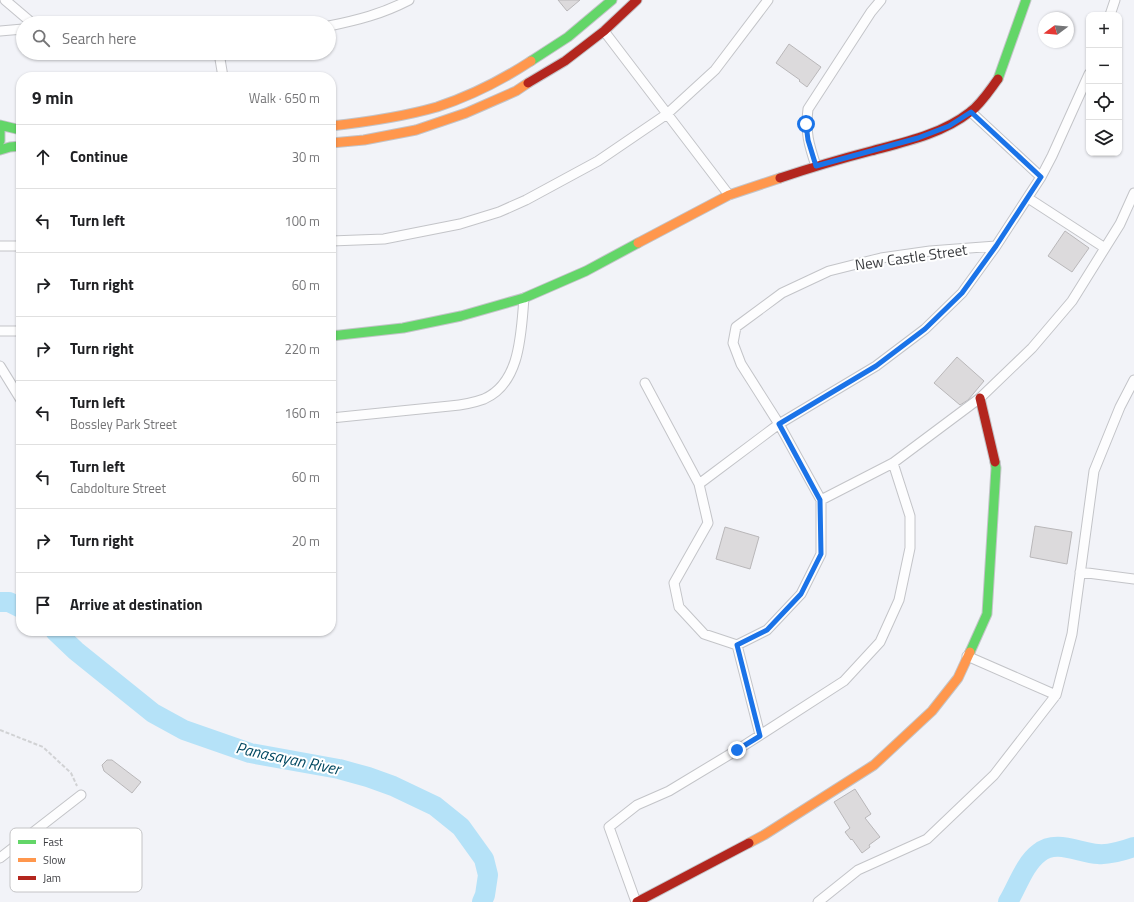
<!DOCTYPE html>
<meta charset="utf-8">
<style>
:root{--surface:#fff;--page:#f2f2f2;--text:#202124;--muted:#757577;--line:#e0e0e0}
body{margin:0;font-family:"Titillium Web",sans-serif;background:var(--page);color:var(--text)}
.controls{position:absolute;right:12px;top:12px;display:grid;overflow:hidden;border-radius:8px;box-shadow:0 1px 3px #0004}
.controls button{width:36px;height:36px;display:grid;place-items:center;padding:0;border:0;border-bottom:1px solid var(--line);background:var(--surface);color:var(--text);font:20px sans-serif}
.compass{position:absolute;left:1038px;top:12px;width:36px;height:36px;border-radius:50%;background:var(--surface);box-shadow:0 1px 3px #0004;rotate:254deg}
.stop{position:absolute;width:12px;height:12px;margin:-9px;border:3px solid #1a73e8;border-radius:50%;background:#fff}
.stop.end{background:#1a73e8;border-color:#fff;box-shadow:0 1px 4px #0008}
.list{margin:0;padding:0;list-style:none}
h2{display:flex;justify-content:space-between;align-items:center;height:52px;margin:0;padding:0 16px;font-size:17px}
h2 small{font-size:13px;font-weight:400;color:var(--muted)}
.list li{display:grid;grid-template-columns:26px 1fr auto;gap:12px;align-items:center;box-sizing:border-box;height:64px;padding:0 16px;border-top:1px solid var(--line)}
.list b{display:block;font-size:15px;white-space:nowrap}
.list p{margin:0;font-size:13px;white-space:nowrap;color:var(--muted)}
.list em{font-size:13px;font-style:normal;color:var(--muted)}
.icon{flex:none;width:22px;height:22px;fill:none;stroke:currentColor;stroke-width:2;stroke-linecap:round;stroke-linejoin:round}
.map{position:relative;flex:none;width:1134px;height:902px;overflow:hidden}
.search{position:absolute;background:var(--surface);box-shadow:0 1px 3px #0004;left:16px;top:16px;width:320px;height:44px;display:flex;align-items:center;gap:10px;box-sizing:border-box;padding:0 14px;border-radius:22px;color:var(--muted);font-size:15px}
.panel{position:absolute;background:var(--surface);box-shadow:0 1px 3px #0004;left:16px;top:72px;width:320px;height:564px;border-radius:16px}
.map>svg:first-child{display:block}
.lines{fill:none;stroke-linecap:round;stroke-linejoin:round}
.river{stroke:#b5e2f8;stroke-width:20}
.building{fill:#dcdadc;stroke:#b9b7b9}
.street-casing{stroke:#c3c4c8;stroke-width:11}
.fast-casing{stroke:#c3c4c8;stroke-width:11}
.slow-casing{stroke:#c3c4c8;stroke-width:11}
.jam-casing{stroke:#c3c4c8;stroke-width:11}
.path{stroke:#d1d2d4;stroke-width:2;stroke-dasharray:4 2;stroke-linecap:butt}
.street{stroke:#fdfdfe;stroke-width:9}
.fast{stroke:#63d668;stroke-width:9}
.slow{stroke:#ff974d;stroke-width:9}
.jam{stroke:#b3261e;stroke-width:9}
.route{stroke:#1a73e8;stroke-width:5}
.labels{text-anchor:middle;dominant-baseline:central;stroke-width:4;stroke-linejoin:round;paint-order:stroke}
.street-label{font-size:15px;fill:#3b3c40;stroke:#fff}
.water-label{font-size:16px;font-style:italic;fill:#004861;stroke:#fff}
.key{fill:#fff;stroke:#c4c4c6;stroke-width:1}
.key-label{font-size:11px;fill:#3b3c40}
</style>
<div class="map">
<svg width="1134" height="902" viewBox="0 0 1134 902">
<rect width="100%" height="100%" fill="#f2f3f8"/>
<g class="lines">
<path class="river" d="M0,602H9L21,608
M55,631L76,651L153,713L184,730L250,753L339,769L368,777L393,786L435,806L461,827L484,859L488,875L485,895L482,902
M1008,902C1017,887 1025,863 1039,853C1056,839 1079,853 1098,854C1110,855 1123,851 1134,847"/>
</g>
<path class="building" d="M558,0H580L567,11Z
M789,44L821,67L807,87L799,81L800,80L776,63Z
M1065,231L1089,248L1072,272L1048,256Z
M957,357L984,381L968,400L960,405L934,383Z
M1035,526L1072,532L1067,564L1030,557Z
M725,527L759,537L750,569L716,559Z
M107,760H112L141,782L132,793L104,771L102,765Z
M855,789L871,814L865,818L880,837L869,845L870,847L862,853L852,839L851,840L845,832L850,828L834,802Z"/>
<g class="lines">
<defs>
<path id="street" d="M5,0L32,23
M1110,15L1115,0
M329,26C358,20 382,14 409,0
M0,31L23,29
M604,31L729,195
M219,53L223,77
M971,112L1041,177
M816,166C809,145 805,132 808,109L871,12L881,0
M1028,198L1105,248
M331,241L384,239L460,224L499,212L526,200L598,161L667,114L715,70L768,0
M0,246H21
M0,331H21
M0,366L21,400
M645,383L699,484L708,523L674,583L679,607L704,634L737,645
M331,418L450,406C462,405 473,403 484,399C521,383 521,332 524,298
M699,484L779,424L876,366L925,329L962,293L996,246L1041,177L1052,156L1089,74
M821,500L893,463L980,398L1032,348L1072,301L1120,224L1134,193
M1080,572L1134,579
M737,645L767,630L801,594L821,554V500L779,424L741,364L733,343L736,327L782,293L829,271L881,258L930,251L996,246
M737,645L760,735
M967,656L1056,695
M0,858L81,795
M636,902L609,827L637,805L669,791L737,750L844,681L880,642L899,600L910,548V516L893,463
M818,902L858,870L927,839L994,775L1056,695L1072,634L1094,471L1120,407L1134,380"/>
<path id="fast" d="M531,61L568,37L612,0
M998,79L1026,0
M0,125L21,130
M0,131V141
M0,150L10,147L21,146
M331,336L403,328L461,316L524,298L586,271L638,243
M970,652L987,614L996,468L995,462"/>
<path id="slow" d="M331,126C367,122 402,117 437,107C470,96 502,80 531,61
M331,143L364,140L416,130L466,113L516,91L528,83
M638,243L729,195L780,178
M749,843L764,835L874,765L932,711L958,678L970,652"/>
<path id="jam" d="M528,83L565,61L604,31L637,0
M780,178C810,168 840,159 871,151C905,142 942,134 970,112C981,104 989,91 998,79
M980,398L995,462
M637,902L749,843"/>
</defs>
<use href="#street" class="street-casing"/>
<use href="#fast" class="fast-casing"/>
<use href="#slow" class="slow-casing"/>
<use href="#jam" class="jam-casing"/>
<path class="path" d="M0,730L43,747L71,773L77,786"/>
<use href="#street" class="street"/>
<use href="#fast" class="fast"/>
<use href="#slow" class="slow"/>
<use href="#jam" class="jam"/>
</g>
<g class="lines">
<path class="route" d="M737,750L760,736L737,645L767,630L801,594L821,554L820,500L779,424L876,366L925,329L962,293L996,246L1041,177L971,112L949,126L918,138L816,166L808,140L806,124"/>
</g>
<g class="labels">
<g class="street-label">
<text transform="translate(911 257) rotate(-8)">New Castle Street</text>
</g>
<g class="water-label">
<text transform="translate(288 758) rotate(12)">Panasayan River</text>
</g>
</g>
<rect x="10" y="828" width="132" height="64" rx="6" class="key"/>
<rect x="18" y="840" width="18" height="4" fill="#63d668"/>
<rect x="18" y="858" width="18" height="4" fill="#ff974d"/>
<rect x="18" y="876" width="18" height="4" fill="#b3261e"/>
<g class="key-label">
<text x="43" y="846">Fast</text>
<text x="43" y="864">Slow</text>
<text x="43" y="882">Jam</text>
</g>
</svg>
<div class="controls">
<button>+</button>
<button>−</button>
<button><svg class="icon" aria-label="locate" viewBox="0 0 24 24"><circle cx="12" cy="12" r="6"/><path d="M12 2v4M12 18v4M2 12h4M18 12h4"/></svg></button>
<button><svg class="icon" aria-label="layers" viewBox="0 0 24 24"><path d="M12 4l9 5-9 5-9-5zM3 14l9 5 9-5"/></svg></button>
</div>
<svg class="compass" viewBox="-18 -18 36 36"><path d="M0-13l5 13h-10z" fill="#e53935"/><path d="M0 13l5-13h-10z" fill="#757577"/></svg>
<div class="stop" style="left:806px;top:124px"></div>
<div class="stop end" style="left:737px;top:750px"></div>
<div class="search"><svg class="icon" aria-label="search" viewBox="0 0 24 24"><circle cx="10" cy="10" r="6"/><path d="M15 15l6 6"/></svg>Search here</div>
<section class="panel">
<h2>9 min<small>Walk · 650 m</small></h2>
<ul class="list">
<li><svg class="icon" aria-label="ahead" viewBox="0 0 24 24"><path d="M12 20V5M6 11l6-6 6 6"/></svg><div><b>Continue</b></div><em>30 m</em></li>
<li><svg class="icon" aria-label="left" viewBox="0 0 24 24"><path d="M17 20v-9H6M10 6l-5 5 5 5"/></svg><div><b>Turn left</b></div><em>100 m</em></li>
<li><svg class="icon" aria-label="right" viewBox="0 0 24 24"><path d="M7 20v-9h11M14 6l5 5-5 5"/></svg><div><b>Turn right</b></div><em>60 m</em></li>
<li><svg class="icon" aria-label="right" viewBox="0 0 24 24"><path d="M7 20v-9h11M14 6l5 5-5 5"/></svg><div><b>Turn right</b></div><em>220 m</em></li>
<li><svg class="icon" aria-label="left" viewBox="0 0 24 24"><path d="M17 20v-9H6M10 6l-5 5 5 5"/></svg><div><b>Turn left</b><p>Bossley Park Street</p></div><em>160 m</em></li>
<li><svg class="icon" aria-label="left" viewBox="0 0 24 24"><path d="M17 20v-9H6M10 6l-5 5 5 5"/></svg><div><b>Turn left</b><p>Cabdolture Street</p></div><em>60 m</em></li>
<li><svg class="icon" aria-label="right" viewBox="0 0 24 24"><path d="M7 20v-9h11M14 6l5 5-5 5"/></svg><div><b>Turn right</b></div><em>20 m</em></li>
<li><svg class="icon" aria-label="arrive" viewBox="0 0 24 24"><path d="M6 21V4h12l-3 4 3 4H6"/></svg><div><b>Arrive at destination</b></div></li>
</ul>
</section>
</div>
